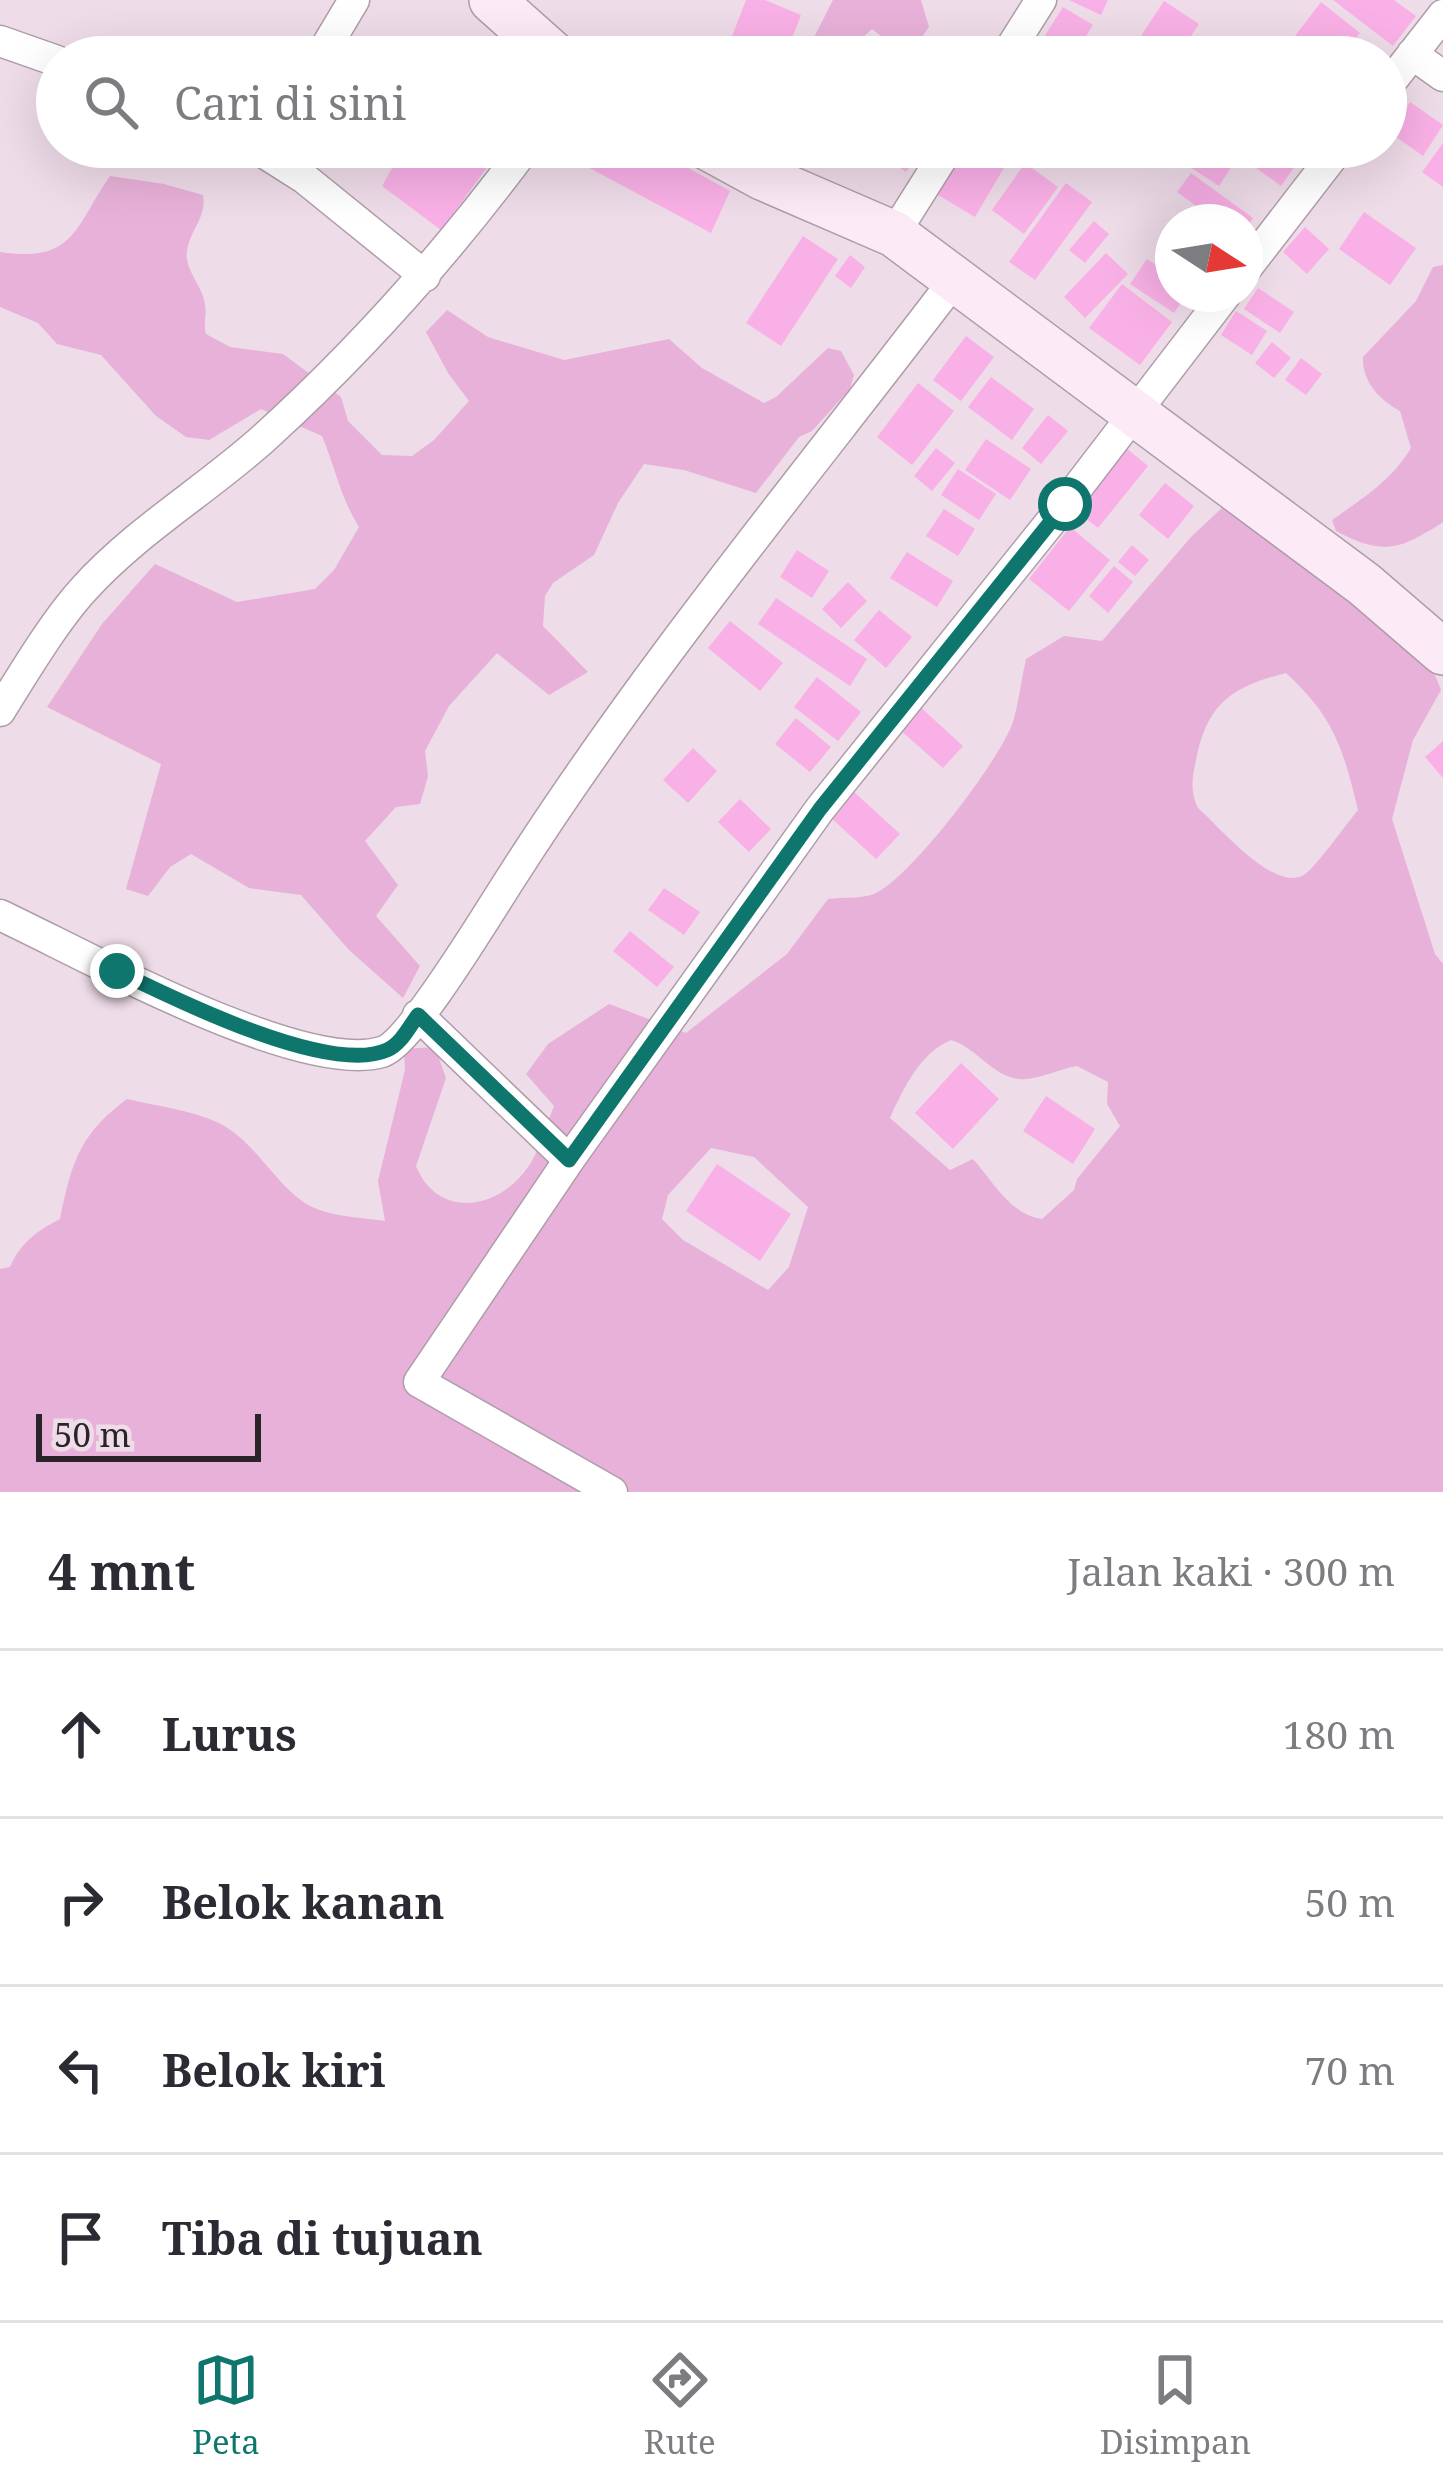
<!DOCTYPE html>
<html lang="id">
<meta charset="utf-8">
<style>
:root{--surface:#fff;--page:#f7f7f7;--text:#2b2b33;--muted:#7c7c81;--line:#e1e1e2;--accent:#0f766e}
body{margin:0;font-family:"Noto Serif",serif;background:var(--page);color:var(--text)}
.compass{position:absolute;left:1155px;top:204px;width:108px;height:108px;border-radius:50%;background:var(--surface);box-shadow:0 12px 48px #0002;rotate:102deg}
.scale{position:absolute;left:36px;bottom:30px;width:225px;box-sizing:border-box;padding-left:12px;border:6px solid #2a2328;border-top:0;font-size:33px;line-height:42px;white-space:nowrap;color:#2a2328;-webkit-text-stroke:9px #eedce8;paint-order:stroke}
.stop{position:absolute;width:36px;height:36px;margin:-27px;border:9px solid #0f766e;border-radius:50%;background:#fff}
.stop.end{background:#0f766e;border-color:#fff;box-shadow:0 3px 12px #0008}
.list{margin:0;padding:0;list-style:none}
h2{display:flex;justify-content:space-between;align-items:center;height:156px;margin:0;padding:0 48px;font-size:51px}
h2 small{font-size:39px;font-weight:400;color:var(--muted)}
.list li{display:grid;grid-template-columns:78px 1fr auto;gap:36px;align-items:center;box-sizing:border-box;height:168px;padding:0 48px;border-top:3px solid var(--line)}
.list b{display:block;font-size:45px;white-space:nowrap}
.list em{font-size:39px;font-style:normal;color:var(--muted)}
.icon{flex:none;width:66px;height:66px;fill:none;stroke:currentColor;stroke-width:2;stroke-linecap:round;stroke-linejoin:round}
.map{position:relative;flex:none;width:1443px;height:1492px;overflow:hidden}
.search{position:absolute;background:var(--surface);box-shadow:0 12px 48px #0002;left:36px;right:36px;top:36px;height:132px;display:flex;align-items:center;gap:30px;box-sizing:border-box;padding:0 42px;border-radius:66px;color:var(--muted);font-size:45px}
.sheet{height:828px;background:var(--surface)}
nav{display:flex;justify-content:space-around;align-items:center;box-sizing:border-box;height:168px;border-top:3px solid var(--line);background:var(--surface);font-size:33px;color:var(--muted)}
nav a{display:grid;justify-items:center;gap:6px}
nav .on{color:var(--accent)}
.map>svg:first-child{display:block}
.green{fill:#e8b1d9;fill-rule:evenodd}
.building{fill:#f9b0e6}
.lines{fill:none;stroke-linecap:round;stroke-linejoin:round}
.minor-casing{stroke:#ae9da9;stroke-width:33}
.secondary-casing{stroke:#ae9da9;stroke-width:48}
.minor{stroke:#fff;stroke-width:30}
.secondary{stroke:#fceaf7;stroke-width:45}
.route{stroke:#0f766e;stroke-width:15}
</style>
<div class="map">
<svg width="1443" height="1492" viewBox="0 0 1443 1492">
<rect width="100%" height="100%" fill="#eedce8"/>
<path class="green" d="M833,0H921L929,27L908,57L872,29L848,51L847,57H804Z
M110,176L164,184L203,195C207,216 191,229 187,250C184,271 203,285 205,305C207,316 203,323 206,334L230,347L283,354L341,397L348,421L382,455L412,456L434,440L469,401L448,373L426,332L447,310L488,337L564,360L669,339L702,368L764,403L776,397L828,348L841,351L854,375L850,389L812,431L799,437L756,493L684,470L644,464L618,503L594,555L553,583L545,596L543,626L588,672L549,695L497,653L449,706L425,751L428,776L420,804L396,807L365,841L398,885L376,916L420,966L403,998L349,950L301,895L249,888L191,854L170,867L148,896L126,889L161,764L47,707L102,624L155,564L237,602L315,589L334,570L359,527C341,499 335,467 322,436L261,409L209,440L186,437L156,416L101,355L57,344L38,323L0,307V252C75,263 74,228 110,176Z
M1443,265V522C1400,550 1383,556 1336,531L1332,520C1363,498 1391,481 1411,448L1400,411C1380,400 1362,382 1363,357L1416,301L1433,267Z
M1225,505L1428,658L1441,690L1413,740L1392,819L1435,954L1443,964V1492H0V1269L10,1267C21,1242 37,1231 60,1219C72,1162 79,1135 127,1099C157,1106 191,1110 219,1123C254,1141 272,1179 302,1201C324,1217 359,1217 385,1221L378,1181L405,1070L404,1049L435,1047L446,1078L416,1166C438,1220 499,1210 528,1167C540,1150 546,1125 554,1106L526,1074L548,1044L609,1004L686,1033L787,954L828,899C842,897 862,899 874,894C910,879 1000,760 1013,722C1019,702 1021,680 1026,659L1064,636L1102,641L1191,537ZM1286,673C1334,717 1343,748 1358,810C1347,823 1316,867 1304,875C1274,893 1219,826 1198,808C1190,791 1192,778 1196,760C1207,704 1231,687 1286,673ZM951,1040C977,1048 992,1076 1019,1079C1035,1081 1059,1069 1077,1066L1108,1082L1107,1104L1120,1126L1077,1179L1074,1190L1042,1219C1010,1215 993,1181 973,1159L950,1170L890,1118C903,1089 920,1053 951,1040ZM711,1148L754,1157L808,1207L789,1267L768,1290L683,1240L662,1219L668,1195Z"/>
<path class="building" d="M746,0H765L801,15L785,57H724Z
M1069,0H1108L1101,15Z
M1333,0H1394L1416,16L1393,46Z
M1164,1L1199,24L1177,57H1127Z
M1321,2L1360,33L1341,57H1302L1288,45Z
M1063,7L1093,25L1073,57H1040L1034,53Z
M966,44L985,57H957Z
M1410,102L1443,125L1423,156L1389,132Z
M1443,143V187L1422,172Z
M404,147H502L441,230L382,186Z
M550,147H650L730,191L711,233Z
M881,147H923L906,172L878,152Z
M966,147L1005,166L975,217L938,195Z
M1203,147H1216L1236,160L1219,186L1190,167Z
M1227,147H1275L1297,163L1281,186Z
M1285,147H1320L1307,164Z
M1025,163L1058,187L1024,234L992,210Z
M1191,173L1253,218L1245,230V222H1218L1177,192Z
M1066,183L1092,202L1035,280L1009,262Z
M1364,212L1416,248L1390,285L1339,249Z
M1094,221L1109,234L1085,263L1069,250Z
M1305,227L1329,249L1307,274L1283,252Z
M803,236L838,259L781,346L746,323Z
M1106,253L1128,274L1085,318L1064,297Z
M850,255L865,267L851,288L835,276Z
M1147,259L1173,276V294H1187L1174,313L1130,284Z
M1122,284L1172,322L1140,365L1089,328Z
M1258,288L1294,312L1280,333L1244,309Z
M1236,311L1267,331L1252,355L1221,335Z
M966,336L994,357L961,401L933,380Z
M1272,342L1291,358L1274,378L1255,363Z
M1301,358L1322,374L1306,395L1285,380Z
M991,377L1034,409L1012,440L968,407Z
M918,383L954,411L912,465L877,437Z
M1048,415L1068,431L1041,464L1022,448Z
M986,439L1031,469L1010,500L965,470Z
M1125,447L1148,466L1098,528L1074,509Z
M936,448L955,463L932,491L914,476Z
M958,469L996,494L979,520L941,495Z
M1165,483L1194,506L1168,539L1139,515Z
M944,509L975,529L958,556L926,536Z
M1070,527L1110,560L1069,611L1029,579Z
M1132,545L1149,560L1135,576L1118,562Z
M797,550L829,571L812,598L780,577Z
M907,552L953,581L937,607L890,578Z
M1114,566L1133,582L1108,613L1089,596Z
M848,582L867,601L841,628L822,609Z
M776,598L867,659L850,686L758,624Z
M879,610L912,637L886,668L854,640Z
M730,621L783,663L760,691L708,648Z
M817,677L861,712L838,741L794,707Z
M918,705L963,746L943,768L898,728Z
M796,718L831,747L810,772L775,744Z
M1443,741V778L1425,757Z
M693,748L717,771L688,803L663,780Z
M854,792L900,834L876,859L831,818Z
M740,799L771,829L749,852L718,822Z
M664,888L700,912L684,935L648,910Z
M630,931L674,967L657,987L613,951Z
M961,1063L999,1099L953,1149L915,1113Z
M1046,1096L1095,1129L1073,1164L1023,1131Z
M717,1164L791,1214L760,1261L686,1211Z"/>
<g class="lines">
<defs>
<path id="minor" d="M0,41L57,61
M1412,54L1443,76
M320,57L354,0
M1005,57L1041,0
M1386,88L1443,15
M255,147L304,178L425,276
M894,234L949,147
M1245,270L1340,147
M0,711C23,674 54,622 83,590C136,531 205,491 264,438C361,350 448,252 526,147
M0,915C80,952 300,1076 382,1052C411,1043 490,910 511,878C644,669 806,475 956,278
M418,1015L569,1160L820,809L1065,504L1226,294
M569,1160L419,1382L612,1492"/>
<path id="secondary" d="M492,0L556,57
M707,147L762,177L894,234L1364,584L1443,652"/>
</defs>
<use href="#minor" class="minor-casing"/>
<use href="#secondary" class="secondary-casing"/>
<use href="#minor" class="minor"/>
<use href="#secondary" class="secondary"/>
</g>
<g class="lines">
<path class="route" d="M117,971C172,998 329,1076 387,1050C401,1044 409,1027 418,1015L569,1160L820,809L1065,504"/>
</g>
</svg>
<svg class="compass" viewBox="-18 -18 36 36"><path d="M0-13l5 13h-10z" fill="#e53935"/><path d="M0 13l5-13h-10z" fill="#7c7c81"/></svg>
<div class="scale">50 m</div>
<div class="stop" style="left:1065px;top:504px"></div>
<div class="stop end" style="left:117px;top:971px"></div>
<div class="search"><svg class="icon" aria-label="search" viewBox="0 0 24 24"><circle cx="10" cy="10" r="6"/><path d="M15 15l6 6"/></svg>Cari di sini</div>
</div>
<section class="sheet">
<h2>4 mnt<small>Jalan kaki · 300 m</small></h2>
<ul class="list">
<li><svg class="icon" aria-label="ahead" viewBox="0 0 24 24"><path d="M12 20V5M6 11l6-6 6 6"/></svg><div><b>Lurus</b></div><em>180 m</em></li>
<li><svg class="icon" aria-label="right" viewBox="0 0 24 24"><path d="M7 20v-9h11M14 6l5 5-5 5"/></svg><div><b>Belok kanan</b></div><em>50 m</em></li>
<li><svg class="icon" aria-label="left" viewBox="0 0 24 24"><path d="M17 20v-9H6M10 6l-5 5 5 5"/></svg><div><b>Belok kiri</b></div><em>70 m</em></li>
<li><svg class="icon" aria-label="arrive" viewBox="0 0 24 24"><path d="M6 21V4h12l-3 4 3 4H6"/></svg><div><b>Tiba di tujuan</b></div></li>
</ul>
</section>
<nav>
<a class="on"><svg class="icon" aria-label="map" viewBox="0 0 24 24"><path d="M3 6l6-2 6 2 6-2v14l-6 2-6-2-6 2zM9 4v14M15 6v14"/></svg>Peta</a>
<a><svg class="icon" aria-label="directions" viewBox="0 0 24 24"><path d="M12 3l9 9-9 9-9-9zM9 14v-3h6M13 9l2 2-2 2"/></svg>Rute</a>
<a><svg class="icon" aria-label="saved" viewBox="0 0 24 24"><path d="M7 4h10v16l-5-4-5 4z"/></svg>Disimpan</a>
</nav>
